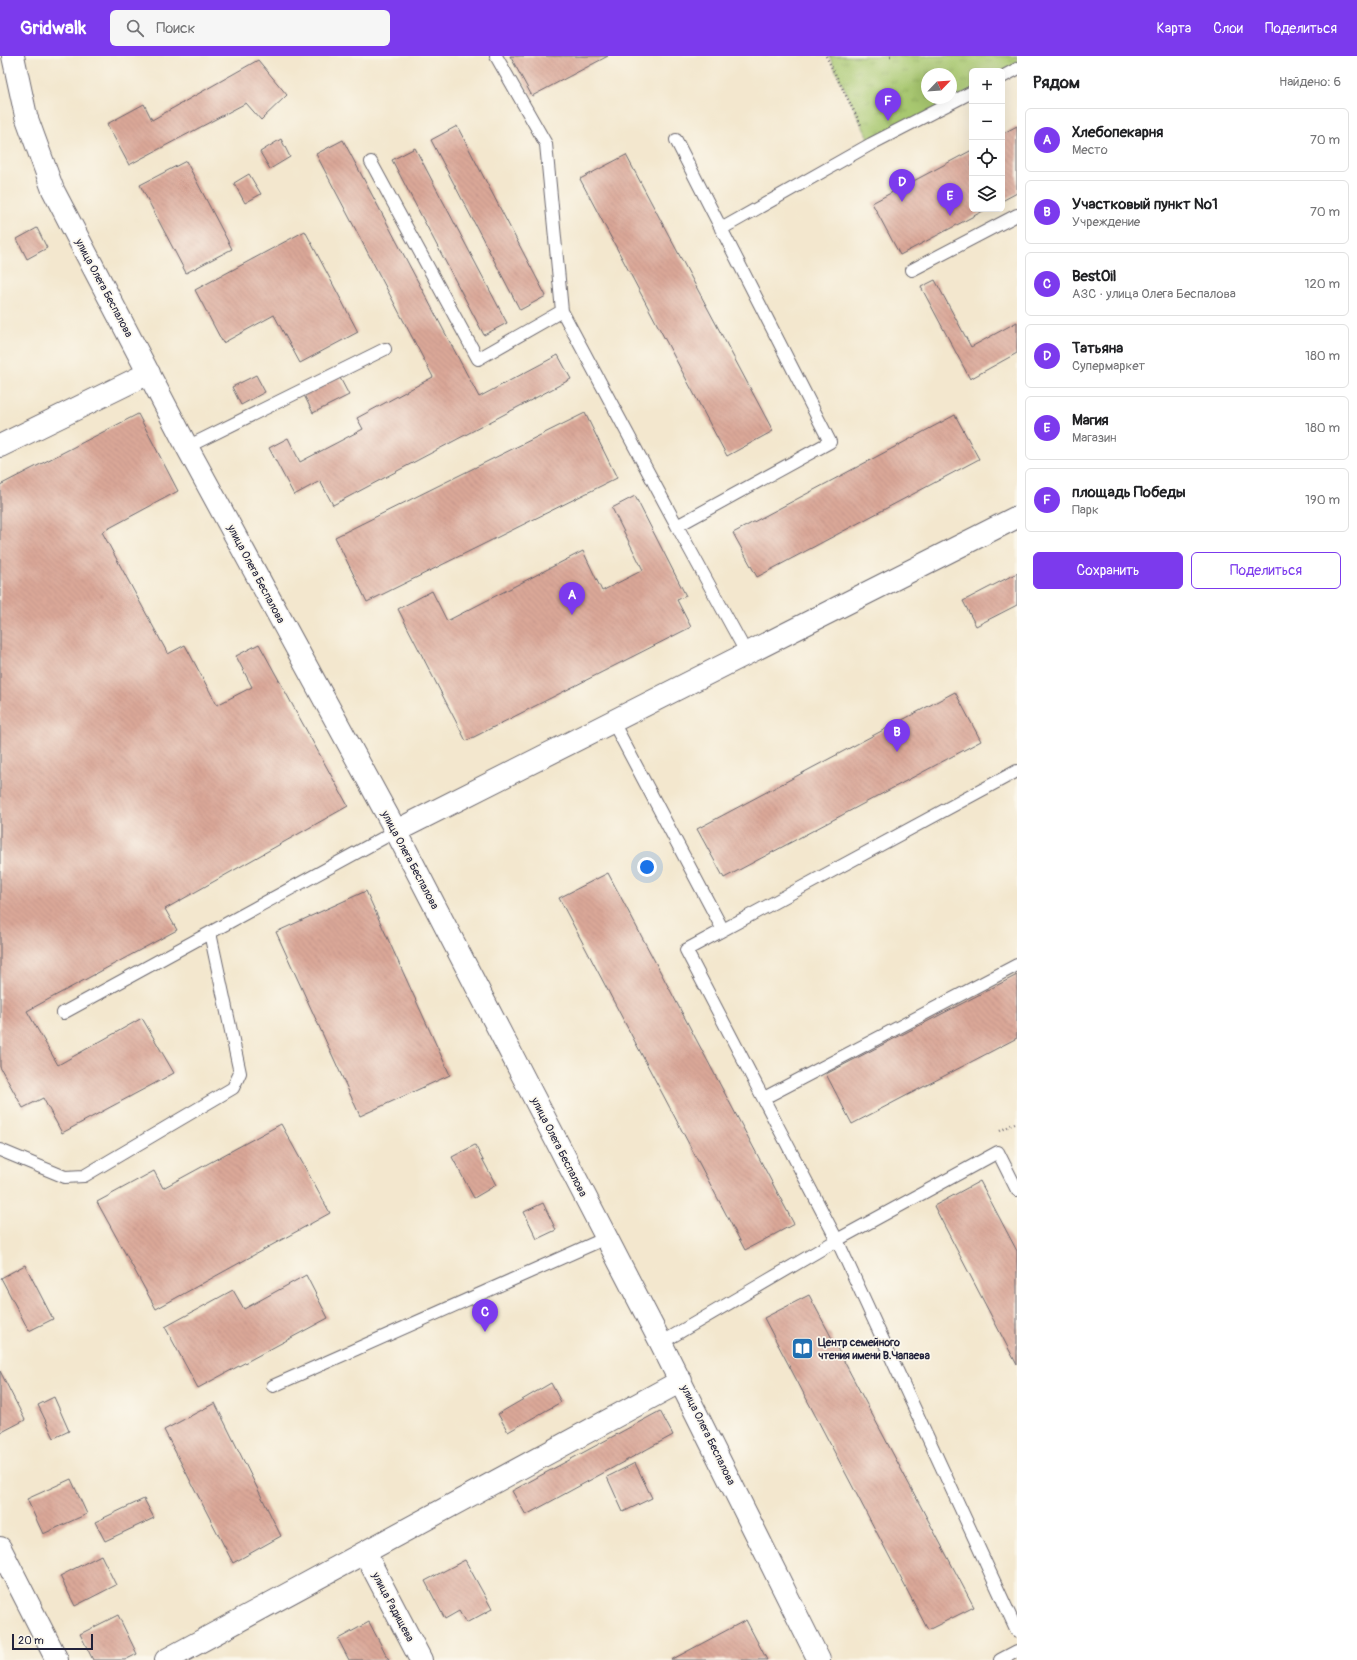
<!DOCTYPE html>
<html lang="ru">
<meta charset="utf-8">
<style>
:root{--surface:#fff;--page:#f6f6f6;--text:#202124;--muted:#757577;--line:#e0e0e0;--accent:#7c3aed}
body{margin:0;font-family:Pangolin,sans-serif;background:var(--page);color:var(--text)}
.controls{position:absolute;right:12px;top:12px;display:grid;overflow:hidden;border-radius:6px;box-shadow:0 4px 16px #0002}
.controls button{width:36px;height:36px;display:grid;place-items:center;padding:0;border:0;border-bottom:1px solid var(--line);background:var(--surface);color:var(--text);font:20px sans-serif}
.compass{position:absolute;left:921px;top:12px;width:36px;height:36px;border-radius:50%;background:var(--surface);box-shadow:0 4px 16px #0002;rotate:65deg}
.scale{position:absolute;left:12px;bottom:10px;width:81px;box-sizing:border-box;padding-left:4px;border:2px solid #22223b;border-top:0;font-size:11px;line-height:14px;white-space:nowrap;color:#22223b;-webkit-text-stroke:3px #fbf7ec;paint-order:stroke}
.you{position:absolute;left:647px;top:811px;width:14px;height:14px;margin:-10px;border:3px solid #fff;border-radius:50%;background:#1a73e8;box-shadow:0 0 0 6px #1a73e833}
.badge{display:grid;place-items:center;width:26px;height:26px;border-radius:50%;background:var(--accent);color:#fff;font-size:13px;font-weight:700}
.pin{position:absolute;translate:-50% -33px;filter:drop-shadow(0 1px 2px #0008)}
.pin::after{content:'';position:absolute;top:21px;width:14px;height:12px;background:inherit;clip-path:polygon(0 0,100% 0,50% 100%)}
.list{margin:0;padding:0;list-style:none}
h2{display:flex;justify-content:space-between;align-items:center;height:52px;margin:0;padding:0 16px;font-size:17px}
h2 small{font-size:13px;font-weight:400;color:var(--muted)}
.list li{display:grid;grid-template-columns:26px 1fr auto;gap:12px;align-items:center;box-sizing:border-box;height:64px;margin:0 8px 8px;padding:0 8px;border:1px solid var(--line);border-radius:6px}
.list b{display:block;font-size:15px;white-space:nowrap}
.list p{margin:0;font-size:13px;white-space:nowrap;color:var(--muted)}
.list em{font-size:13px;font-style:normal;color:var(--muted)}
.actions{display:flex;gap:8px;padding:12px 16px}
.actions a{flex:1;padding:9px 0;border:1px solid var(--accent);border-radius:6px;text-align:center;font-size:14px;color:var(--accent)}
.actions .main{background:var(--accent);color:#fff}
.icon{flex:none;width:22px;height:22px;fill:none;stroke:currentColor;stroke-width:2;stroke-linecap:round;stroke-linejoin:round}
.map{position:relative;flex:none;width:1017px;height:1604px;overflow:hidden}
header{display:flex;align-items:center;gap:24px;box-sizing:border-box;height:56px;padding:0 20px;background:var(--accent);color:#fff}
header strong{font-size:19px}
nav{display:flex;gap:22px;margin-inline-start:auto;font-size:14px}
.search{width:280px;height:36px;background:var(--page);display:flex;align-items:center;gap:10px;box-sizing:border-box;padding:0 14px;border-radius:6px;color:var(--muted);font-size:15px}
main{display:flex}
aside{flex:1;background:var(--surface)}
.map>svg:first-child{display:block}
.park{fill:url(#park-tufts);stroke:#657556;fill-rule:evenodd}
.building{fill:url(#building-back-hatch)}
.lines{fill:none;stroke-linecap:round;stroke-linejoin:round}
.service-casing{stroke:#6b676e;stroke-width:14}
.minor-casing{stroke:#6b676e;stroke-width:24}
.path{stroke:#6b676e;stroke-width:2.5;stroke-dasharray:1 3;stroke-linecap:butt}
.service{stroke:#fff;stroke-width:12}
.minor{stroke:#fff;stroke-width:22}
.labels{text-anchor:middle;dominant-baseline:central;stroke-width:3.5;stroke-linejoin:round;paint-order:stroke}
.street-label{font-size:11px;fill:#22223b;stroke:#fbf7ec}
.poi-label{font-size:11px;font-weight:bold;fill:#22223b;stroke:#fbf7ec;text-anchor:start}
</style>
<header>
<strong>Gridwalk</strong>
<div class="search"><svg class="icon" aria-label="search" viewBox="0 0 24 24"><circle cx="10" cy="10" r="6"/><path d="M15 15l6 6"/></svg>Поиск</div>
<nav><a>Карта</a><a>Слои</a><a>Поделиться</a></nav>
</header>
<main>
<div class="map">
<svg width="1017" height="1604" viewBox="0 0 1017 1604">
<defs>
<pattern id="park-tufts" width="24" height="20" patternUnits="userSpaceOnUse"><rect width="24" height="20" fill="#a8c870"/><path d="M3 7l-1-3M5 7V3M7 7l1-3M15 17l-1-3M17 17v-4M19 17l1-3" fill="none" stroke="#90ac62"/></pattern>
<pattern id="building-back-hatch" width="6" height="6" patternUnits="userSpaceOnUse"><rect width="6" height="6" fill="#daa798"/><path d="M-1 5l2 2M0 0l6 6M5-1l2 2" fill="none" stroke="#bb8f84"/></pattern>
</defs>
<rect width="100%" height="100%" fill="#fbf7ec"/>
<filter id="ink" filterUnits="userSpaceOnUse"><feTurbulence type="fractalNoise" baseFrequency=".025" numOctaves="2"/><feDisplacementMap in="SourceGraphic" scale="8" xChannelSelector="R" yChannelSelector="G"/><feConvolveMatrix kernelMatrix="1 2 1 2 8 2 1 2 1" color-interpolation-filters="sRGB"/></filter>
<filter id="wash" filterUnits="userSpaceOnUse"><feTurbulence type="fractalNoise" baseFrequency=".012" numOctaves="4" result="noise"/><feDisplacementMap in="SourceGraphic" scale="16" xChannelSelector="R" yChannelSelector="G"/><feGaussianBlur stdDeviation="0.9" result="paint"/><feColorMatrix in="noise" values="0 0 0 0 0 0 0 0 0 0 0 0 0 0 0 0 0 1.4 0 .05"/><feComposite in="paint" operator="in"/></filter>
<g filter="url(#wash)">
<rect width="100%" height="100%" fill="#f3e7ce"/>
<path class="park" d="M829,0H1017V13L1002,15H972V36L871,88ZM927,18H951V42H927Z"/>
<g id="blocks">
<path class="building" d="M510,0H608L532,40Z
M258,4L287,39L261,64L246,47L129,109L107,68L144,48L152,64Z
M457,70L546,240L520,254L431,84Z
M1017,70V137L1002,145V78Z
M281,83L290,101L270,113L260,96Z
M343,84L479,341L558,299L571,323L333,449L320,425L294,439L269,392L288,382L300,406L363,373L357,362L433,321L316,98Z
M415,92L507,267L484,279L392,104Z
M972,94V153H987L900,199L872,147Z
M626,99L773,375L727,400L580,123Z
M186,105L232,193L186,217L140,129Z
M249,118L261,138L245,147L234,127Z
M37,172L47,192L27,203L17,183Z
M305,175L358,276L300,307L274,259L223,287L195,234Z
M935,224L971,291L1017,266V297L970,323L921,231Z
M256,319L265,336L241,349L232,331Z
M339,320L349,339L313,357L303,337Z
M585,357L617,422L367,546L335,481Z
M138,358L178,435L102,476L168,598L185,589L217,649L252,631L236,600L259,588L348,750L165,853L177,874L27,955L58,1009L142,962L174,1017L62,1077L43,1042L23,1052L0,1011V429Z
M955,359L979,403L757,521L733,477Z
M635,440L686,540L677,544L691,571L466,685L398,553L432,535L447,565L583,495L602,535L643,514L612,452Z
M1017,517V549L976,570L963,545Z
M955,636L981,685L724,822L697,773Z
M608,817L794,1168L745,1194L559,842Z
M366,835L450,1019L360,1060L276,876Z
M1017,919V982L852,1068L826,1018Z
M281,1068L330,1157L156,1253L97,1146L154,1115L163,1132Z
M475,1089L496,1129L474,1142L452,1101Z
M980,1125L1017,1195V1309L934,1150Z
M543,1147L556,1174L537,1183L524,1156Z
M25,1209L53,1263L29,1275L1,1222Z
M306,1219L328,1262L198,1332L165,1271L233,1234L244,1253Z
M809,1239L974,1551L928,1574L764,1262Z
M0,1315L25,1364L0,1377Z
M551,1327L561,1346L508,1376L498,1358Z
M54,1341L69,1375L54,1382L38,1349Z
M215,1347L281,1480L233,1507L164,1374Z
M660,1355L673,1379L526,1459L512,1435Z
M635,1407L652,1442L623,1456L607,1421Z
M71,1423L87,1458L43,1478L27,1443Z
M144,1443L154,1462L105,1485L95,1466Z
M101,1499L116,1529L75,1550L60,1520Z
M465,1504L492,1553L466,1567L459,1555L445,1563L425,1525Z
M118,1559L137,1598L125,1604H93L80,1578Z
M746,1564L767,1604H671Z
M369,1566L389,1604H349L338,1583Z"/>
</g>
</g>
<g filter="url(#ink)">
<use href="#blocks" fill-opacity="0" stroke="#6b676e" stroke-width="1"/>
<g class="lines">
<defs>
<path id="service" d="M496,0L546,88L562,255
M1002,21L1017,13
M676,84L830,386L677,470L747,598
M371,106L478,303L562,255L677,470
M721,173L871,88L972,36
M912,214L1017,159
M187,391L385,293
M613,666L723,874
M1017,715L686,894L837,1184L1017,1575
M63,957L396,775
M764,1042L1017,909
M0,1094L65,1121L84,1120L233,1032L240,1017L210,877
M661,1287L837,1184L998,1096L1017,1134
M273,1330L606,1182
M1000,1604L1017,1595"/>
<path id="minor" d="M13,0L26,60L53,134L187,391L396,775L661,1287L819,1604
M0,390L149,317
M396,775L1017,461
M0,1492L57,1604
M365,1497L421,1604
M166,1604L681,1325"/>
</defs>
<use href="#service" class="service-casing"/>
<use href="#minor" class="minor-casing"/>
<path class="path" d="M826,0L862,71
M890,0H893
M1000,1075L1017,1066"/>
<use href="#service" class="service"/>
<use href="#minor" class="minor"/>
</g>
</g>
<defs>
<symbol id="library-square" viewBox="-11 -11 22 22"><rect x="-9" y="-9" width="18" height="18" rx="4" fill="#1f6fb2" stroke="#fbf7ec"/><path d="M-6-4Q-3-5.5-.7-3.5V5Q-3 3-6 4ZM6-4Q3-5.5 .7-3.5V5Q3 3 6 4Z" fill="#fff"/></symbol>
</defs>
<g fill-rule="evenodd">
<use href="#library-square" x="790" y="1280" width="25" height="25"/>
</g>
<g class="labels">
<g class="street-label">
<text transform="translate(104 232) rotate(62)">улица Олега Беспалова</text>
<text transform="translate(256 518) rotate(62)">улица Олега Беспалова</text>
<text transform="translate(410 804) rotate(62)">улица Олега Беспалова</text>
<text transform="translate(559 1091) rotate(63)">улица Олега Беспалова</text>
<text transform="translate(708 1379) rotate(64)">улица Олега Беспалова</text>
<text transform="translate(393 1551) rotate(62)">улица Радищева</text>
</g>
<g class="poi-label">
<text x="818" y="1286">Центр семейного<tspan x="818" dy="13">чтения имени В.Чапаева</tspan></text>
</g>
</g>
</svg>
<div class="controls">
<button>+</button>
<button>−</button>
<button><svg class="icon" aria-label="locate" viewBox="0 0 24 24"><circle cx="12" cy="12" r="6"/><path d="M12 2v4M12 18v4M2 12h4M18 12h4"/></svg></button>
<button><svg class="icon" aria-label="layers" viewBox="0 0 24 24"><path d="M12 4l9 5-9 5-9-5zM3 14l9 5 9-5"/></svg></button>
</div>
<svg class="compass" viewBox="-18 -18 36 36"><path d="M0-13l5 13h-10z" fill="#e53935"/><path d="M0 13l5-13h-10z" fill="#757577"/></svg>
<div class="scale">20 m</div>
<div class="you"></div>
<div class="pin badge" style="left:572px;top:559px">A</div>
<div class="pin badge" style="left:897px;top:696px">B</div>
<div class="pin badge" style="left:485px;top:1276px">C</div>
<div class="pin badge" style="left:902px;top:146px">D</div>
<div class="pin badge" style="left:950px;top:160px">E</div>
<div class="pin badge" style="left:888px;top:65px">F</div>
</div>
<aside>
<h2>Рядом<small>Найдено: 6</small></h2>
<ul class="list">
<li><span class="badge">A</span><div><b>Хлебопекарня</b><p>Место</p></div><em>70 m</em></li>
<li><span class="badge">B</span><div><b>Участковый пункт №1</b><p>Учреждение</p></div><em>70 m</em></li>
<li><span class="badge">C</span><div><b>BestOil</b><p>АЗС · улица Олега Беспалова</p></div><em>120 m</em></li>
<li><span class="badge">D</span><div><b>Татьяна</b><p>Супермаркет</p></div><em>180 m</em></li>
<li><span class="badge">E</span><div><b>Магия</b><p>Магазин</p></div><em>180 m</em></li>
<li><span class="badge">F</span><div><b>площадь Победы</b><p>Парк</p></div><em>190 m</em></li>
</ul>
<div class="actions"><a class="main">Сохранить</a><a>Поделиться</a></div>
</aside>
</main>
